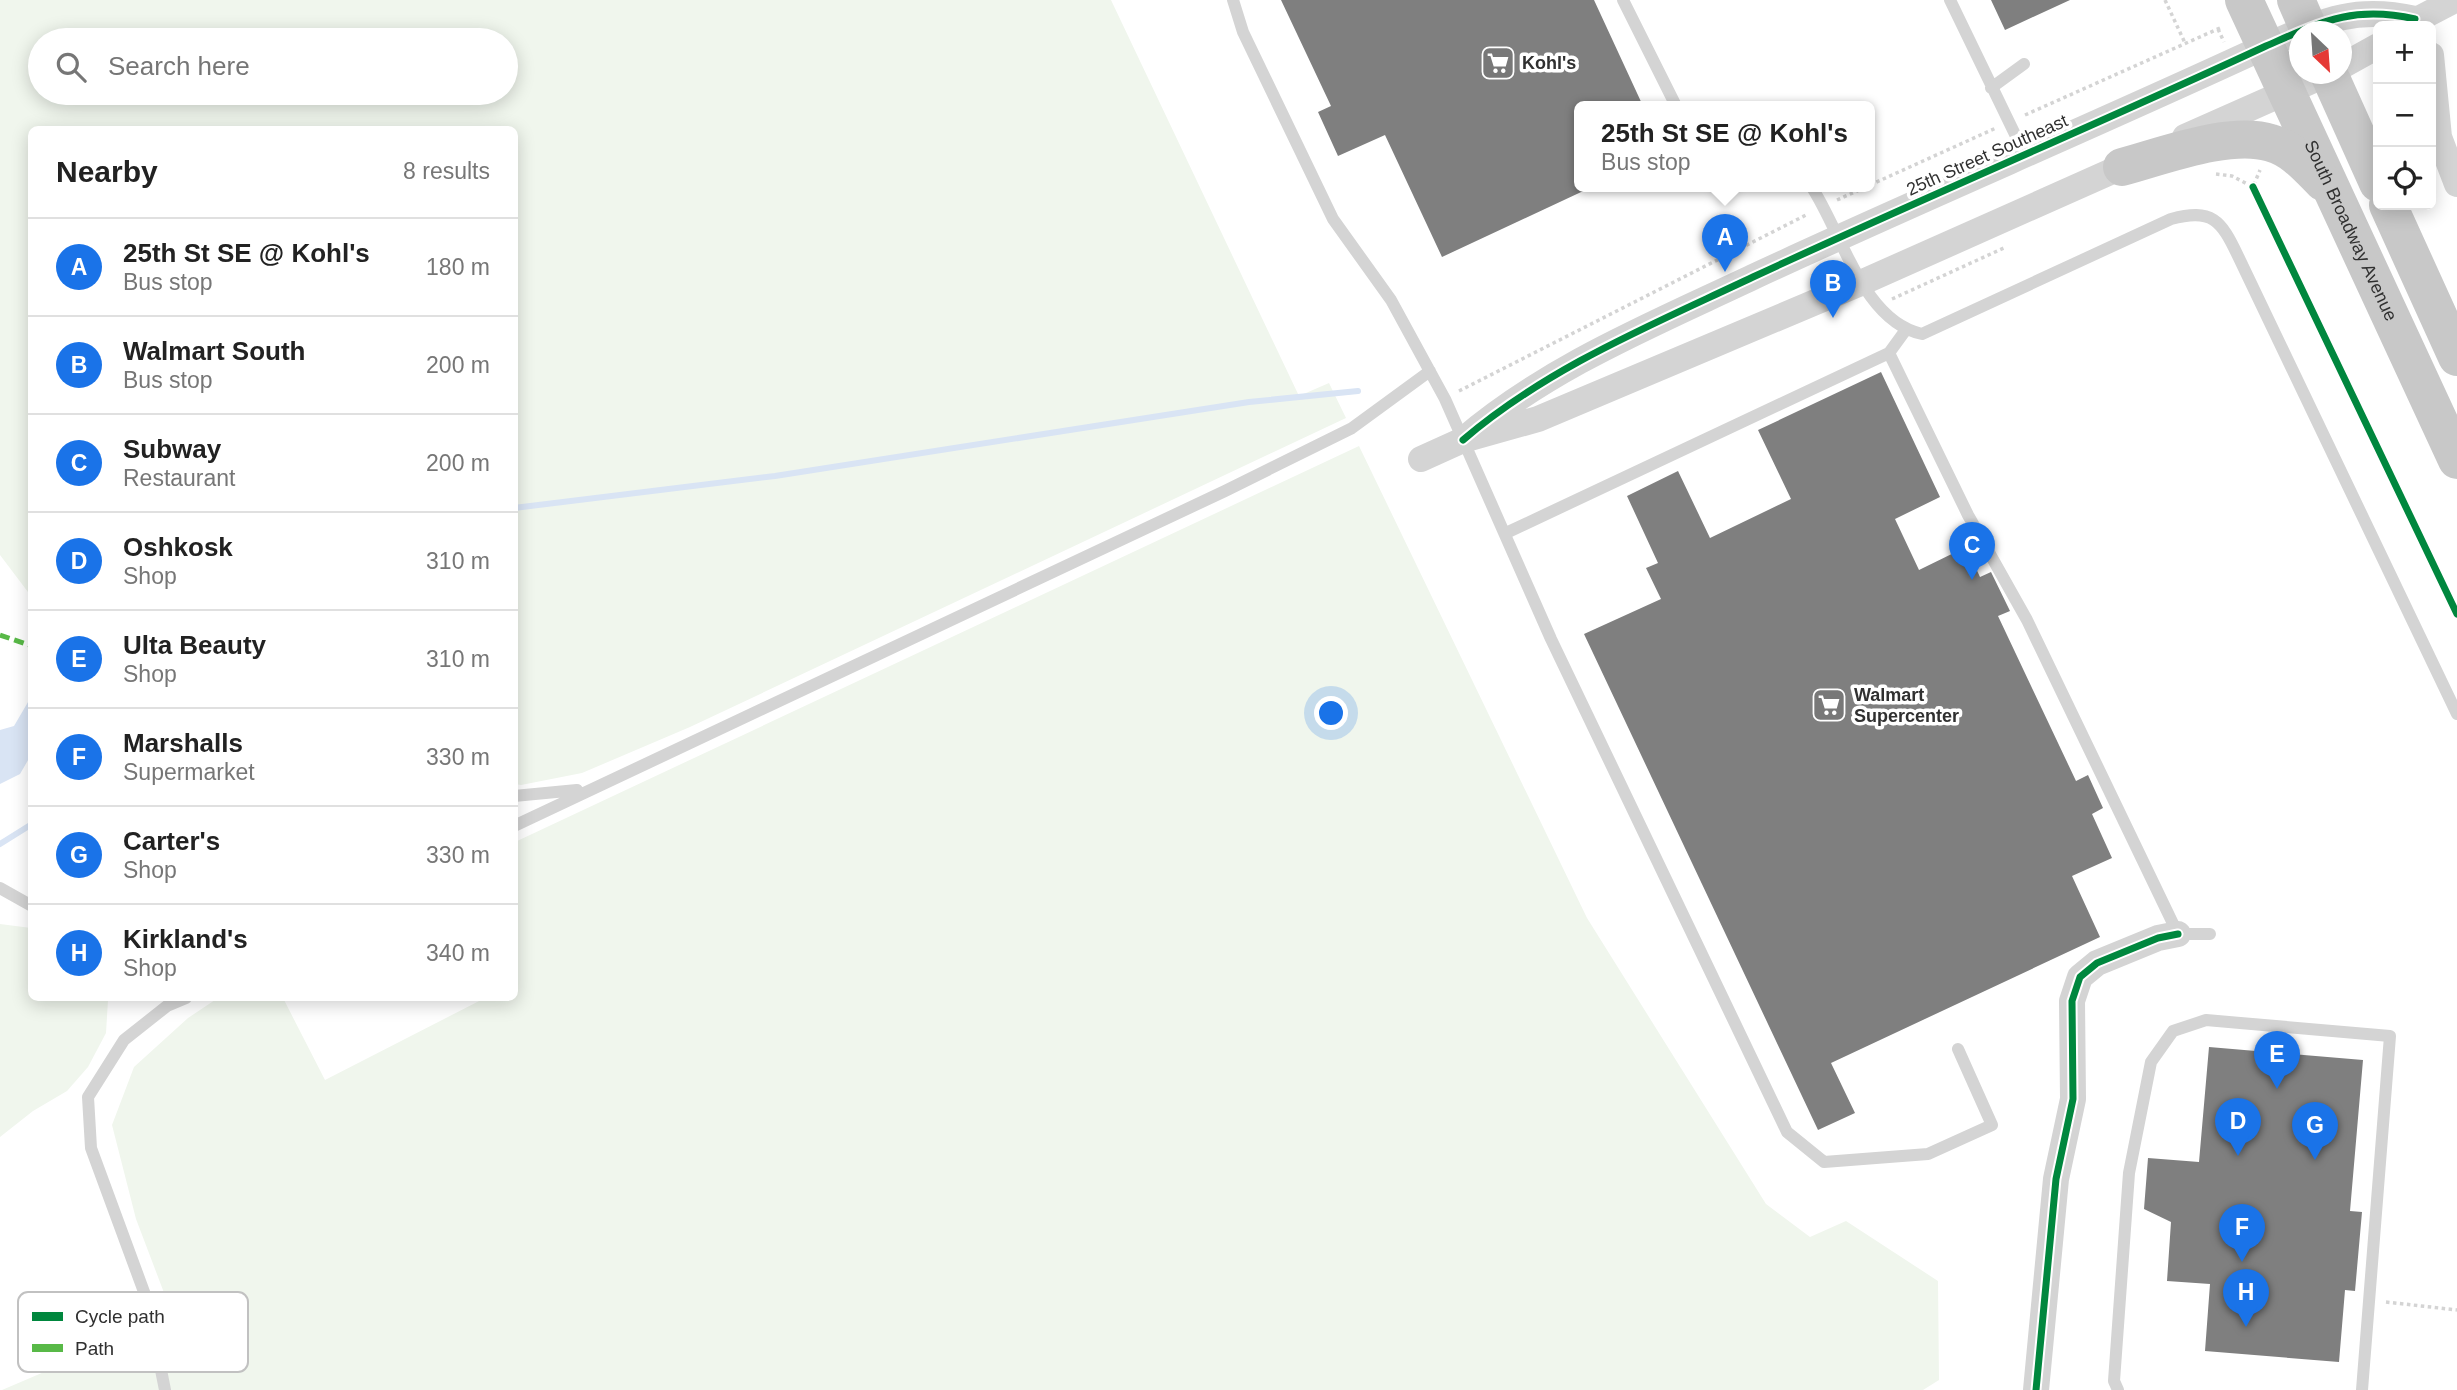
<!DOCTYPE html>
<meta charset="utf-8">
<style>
:root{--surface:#fff;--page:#f6f6f6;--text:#222;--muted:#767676;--line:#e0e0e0;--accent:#1a73e8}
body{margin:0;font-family:Arial,sans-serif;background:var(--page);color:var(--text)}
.controls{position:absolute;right:21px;top:21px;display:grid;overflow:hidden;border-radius:10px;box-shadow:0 4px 18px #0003}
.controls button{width:63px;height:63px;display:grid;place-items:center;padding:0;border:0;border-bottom:2px solid var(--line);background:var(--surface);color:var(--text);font:35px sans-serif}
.compass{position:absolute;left:2289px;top:21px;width:63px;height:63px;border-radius:50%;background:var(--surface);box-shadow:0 4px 18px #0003;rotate:155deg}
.you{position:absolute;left:1332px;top:714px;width:24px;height:24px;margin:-18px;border:5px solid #fff;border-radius:50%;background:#1a73e8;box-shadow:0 0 0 10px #1a73e833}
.badge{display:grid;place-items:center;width:46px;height:46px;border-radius:50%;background:var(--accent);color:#fff;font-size:23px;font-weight:700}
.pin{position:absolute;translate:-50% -58px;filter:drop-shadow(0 2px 4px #0008)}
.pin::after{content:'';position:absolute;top:37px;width:24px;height:21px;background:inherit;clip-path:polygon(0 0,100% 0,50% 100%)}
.popup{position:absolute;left:1574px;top:101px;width:301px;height:91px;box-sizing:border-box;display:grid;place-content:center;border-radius:10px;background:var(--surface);filter:drop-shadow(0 2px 5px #0005);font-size:23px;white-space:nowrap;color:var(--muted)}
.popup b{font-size:26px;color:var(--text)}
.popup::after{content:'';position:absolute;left:50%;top:100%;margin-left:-14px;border:14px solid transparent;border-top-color:var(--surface)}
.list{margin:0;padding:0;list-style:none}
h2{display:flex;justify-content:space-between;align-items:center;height:91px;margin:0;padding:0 28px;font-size:30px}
h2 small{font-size:23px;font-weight:400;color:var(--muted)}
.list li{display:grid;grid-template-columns:46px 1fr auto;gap:21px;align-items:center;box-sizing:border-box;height:98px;padding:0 28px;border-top:2px solid var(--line)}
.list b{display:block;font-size:26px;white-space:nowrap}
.list p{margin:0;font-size:23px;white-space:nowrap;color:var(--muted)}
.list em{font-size:23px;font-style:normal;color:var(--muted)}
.icon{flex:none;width:38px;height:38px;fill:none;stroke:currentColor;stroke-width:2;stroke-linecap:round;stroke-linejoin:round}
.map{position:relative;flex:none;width:2457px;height:1390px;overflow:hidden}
.search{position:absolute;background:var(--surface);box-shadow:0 4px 18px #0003;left:28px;top:28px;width:490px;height:77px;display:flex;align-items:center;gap:18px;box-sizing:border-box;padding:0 24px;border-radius:38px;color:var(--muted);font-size:26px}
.panel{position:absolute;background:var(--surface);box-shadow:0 4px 18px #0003;left:28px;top:126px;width:490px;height:875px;border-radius:10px}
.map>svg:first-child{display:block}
.green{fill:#f0f6ed;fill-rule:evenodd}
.water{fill:#d9e4f4}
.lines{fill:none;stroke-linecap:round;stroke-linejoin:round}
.stream{stroke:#d9e4f4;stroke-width:6}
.building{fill:#7f7f7f}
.path{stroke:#d4d4d4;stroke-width:3.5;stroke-dasharray:3.5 3.5;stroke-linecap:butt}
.lane{stroke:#d4d4d4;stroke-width:12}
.street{stroke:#d4d4d4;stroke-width:26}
.primary{stroke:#c8c8c8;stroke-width:38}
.quiet{stroke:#58b947;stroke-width:5;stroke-dasharray:10 5;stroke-linecap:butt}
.cycleway-casing{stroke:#fff;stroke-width:11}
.cycleway{stroke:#00873e;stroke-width:7}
.labels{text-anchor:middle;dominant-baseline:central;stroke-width:7;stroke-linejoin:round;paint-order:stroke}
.poi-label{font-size:18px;font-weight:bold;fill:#303030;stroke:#fff;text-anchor:start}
.street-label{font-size:18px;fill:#303030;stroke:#fff}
.key{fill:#fff;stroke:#c1c1c1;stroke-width:2}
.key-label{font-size:19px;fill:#303030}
</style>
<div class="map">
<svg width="2457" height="1390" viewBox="0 0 2457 1390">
<rect width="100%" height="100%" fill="#fff"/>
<path class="green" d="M0,0H1111L1299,396L1329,383L1346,418L690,727L582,773L521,785L515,784L514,130H32L31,596L0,555ZM40,40H506V93H40Z
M1359,446L1587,918L1766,1204L1810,1237L1846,1221L1938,1281L1939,1380L1923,1390H2L168,1319L166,1298L136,1219L112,1125L134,1067L188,1018L218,998H283L325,1080L485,998H514L515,842Z
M0,924L31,928L32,998H107L108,1000L106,1033L88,1067L67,1091L33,1111L0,1137Z"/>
<path class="water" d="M31,697V755L20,774L0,784V730L14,726Z"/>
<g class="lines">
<path class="stream" d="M514,508L775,476L1249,402L1358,391
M0,844L32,824"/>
</g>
<path class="building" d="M1281,0H1594L1643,106H1580V186H1594L1442,257L1385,135L1338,156L1318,112L1331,106Z
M1991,0H2070L2005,30Z
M1881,372L1940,497L1895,519L1919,570L1966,547L1980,577L1991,572L2010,611L1998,616L2076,781L2088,775L2103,808L2092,814L2112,858L2072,876L2100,937L1831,1063L1855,1113L1818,1130L1584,634L1661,599L1646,568L1658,563L1627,496L1678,471L1710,538L1791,499L1758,430Z
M2209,1047L2363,1060L2350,1211L2362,1212L2355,1291L2345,1290L2339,1362L2205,1351L2210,1284L2167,1281L2171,1222L2144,1209L2148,1158L2199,1162Z"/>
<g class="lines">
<path class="path" d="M2165,0L2185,43
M2218,29L2224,42
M2025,115L2220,28
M2216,174L2232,176L2253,187L2260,170
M1870,185L1996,128
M1837,200L1868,186
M1892,299L2006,247
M1459,391L1808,214
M2386,1302L2457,1310"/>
<path class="lane" d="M1233,0L1243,32L1333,219L1391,300L1445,399L1551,639L1787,1132L1824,1162L1928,1154L1992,1125L1958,1049
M1623,0L1676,106
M1950,0L2025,155
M1991,88L2024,64
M1811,186C1842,232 1862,321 1922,334L2171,219C2212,208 2221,220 2238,256L2457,714
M1889,353L1968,515L2027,620L2178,934H2210
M1506,533L1889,353L1905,331
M514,796L577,790
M514,826L1225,491L1352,428L1430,371
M0,888L32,906
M165,1390L147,1300L91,1148L88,1097L124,1040L167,1006L186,998
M2118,1390L2114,1381L2129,1173L2151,1062L2173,1031L2206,1020L2390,1036L2362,1390"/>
<path class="street" d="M2405,26L2455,0
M2431,55L2439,137L2457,184
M2342,66L2378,46
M2185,137L2327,74
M1463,440C1548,367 1654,324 1753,277C1923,198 2096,125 2266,46C2321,22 2353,5 2415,19
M1421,459L1463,440L1538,419L1863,282L2137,160
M2036,1390L2056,1179L2073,1099L2072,1001L2080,977L2097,963L2158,938L2178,934"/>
<g class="primary">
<path id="s1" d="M2244,0L2457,460"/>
<path d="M2296,0L2310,32"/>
<path d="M2329,74L2378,183"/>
<path d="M2122,167C2163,156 2230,130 2271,143C2293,149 2308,167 2323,182"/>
<path d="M2388,205L2457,357"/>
</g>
<path class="quiet" d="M275,127V130
M0,635L32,646"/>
<defs>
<path id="cycleway" d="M2253,187L2457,614
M1463,440C1548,367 1654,324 1753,277C1923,198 2096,125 2266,46C2321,22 2353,5 2415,19
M2036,1390L2056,1179L2073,1099L2072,1001L2080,977L2097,963L2158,938L2178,934"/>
</defs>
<use href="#cycleway" class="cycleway-casing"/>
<use href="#cycleway" class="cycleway"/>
</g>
<defs>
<symbol id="supermarket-square" viewBox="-11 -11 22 22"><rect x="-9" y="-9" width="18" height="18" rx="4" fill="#787878" stroke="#fff"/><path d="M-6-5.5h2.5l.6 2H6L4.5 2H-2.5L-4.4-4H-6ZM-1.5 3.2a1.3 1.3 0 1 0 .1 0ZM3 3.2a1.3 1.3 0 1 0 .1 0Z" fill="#fff"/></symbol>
</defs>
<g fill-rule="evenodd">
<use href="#supermarket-square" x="1479" y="44" width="38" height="38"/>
<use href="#supermarket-square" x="1810" y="686" width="38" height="38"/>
</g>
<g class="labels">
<g class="poi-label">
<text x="1522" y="63">Kohl's</text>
<text x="1854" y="695">Walmart<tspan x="1854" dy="21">Supercenter</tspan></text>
</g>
<g class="street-label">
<text transform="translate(1987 155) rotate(-24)">25th Street Southeast</text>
<text stroke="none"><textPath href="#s1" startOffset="254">South Broadway Avenue</textPath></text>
</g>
</g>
<rect x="18" y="1292" width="230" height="80" rx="10" class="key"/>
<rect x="32" y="1312" width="31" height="9" fill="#00873e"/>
<rect x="32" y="1344" width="31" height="8" fill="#58b947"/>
<g class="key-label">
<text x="75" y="1323">Cycle path</text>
<text x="75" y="1355">Path</text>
</g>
</svg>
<div class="controls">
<button>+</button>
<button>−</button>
<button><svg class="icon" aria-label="locate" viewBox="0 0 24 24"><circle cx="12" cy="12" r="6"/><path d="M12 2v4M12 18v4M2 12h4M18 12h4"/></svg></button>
</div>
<svg class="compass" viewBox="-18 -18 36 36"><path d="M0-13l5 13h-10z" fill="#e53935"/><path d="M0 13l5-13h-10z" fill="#767676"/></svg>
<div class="you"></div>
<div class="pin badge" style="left:1725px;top:272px">A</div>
<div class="popup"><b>25th St SE @ Kohl's</b>Bus stop</div>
<div class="pin badge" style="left:1833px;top:318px">B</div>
<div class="pin badge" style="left:1972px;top:580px">C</div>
<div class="pin badge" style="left:2238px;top:1156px">D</div>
<div class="pin badge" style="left:2277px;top:1089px">E</div>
<div class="pin badge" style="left:2242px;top:1262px">F</div>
<div class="pin badge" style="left:2315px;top:1160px">G</div>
<div class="pin badge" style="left:2246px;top:1327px">H</div>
<div class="search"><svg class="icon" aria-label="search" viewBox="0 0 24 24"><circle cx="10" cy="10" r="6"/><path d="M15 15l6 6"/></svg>Search here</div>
<section class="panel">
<h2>Nearby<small>8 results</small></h2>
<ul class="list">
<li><span class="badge">A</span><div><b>25th St SE @ Kohl's</b><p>Bus stop</p></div><em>180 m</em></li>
<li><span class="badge">B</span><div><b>Walmart South</b><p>Bus stop</p></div><em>200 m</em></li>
<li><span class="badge">C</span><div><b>Subway</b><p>Restaurant</p></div><em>200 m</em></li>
<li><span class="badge">D</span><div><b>Oshkosk</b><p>Shop</p></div><em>310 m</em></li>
<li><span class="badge">E</span><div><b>Ulta Beauty</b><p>Shop</p></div><em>310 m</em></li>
<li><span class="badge">F</span><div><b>Marshalls</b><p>Supermarket</p></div><em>330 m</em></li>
<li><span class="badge">G</span><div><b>Carter's</b><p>Shop</p></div><em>330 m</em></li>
<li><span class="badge">H</span><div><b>Kirkland's</b><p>Shop</p></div><em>340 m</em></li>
</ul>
</section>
</div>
